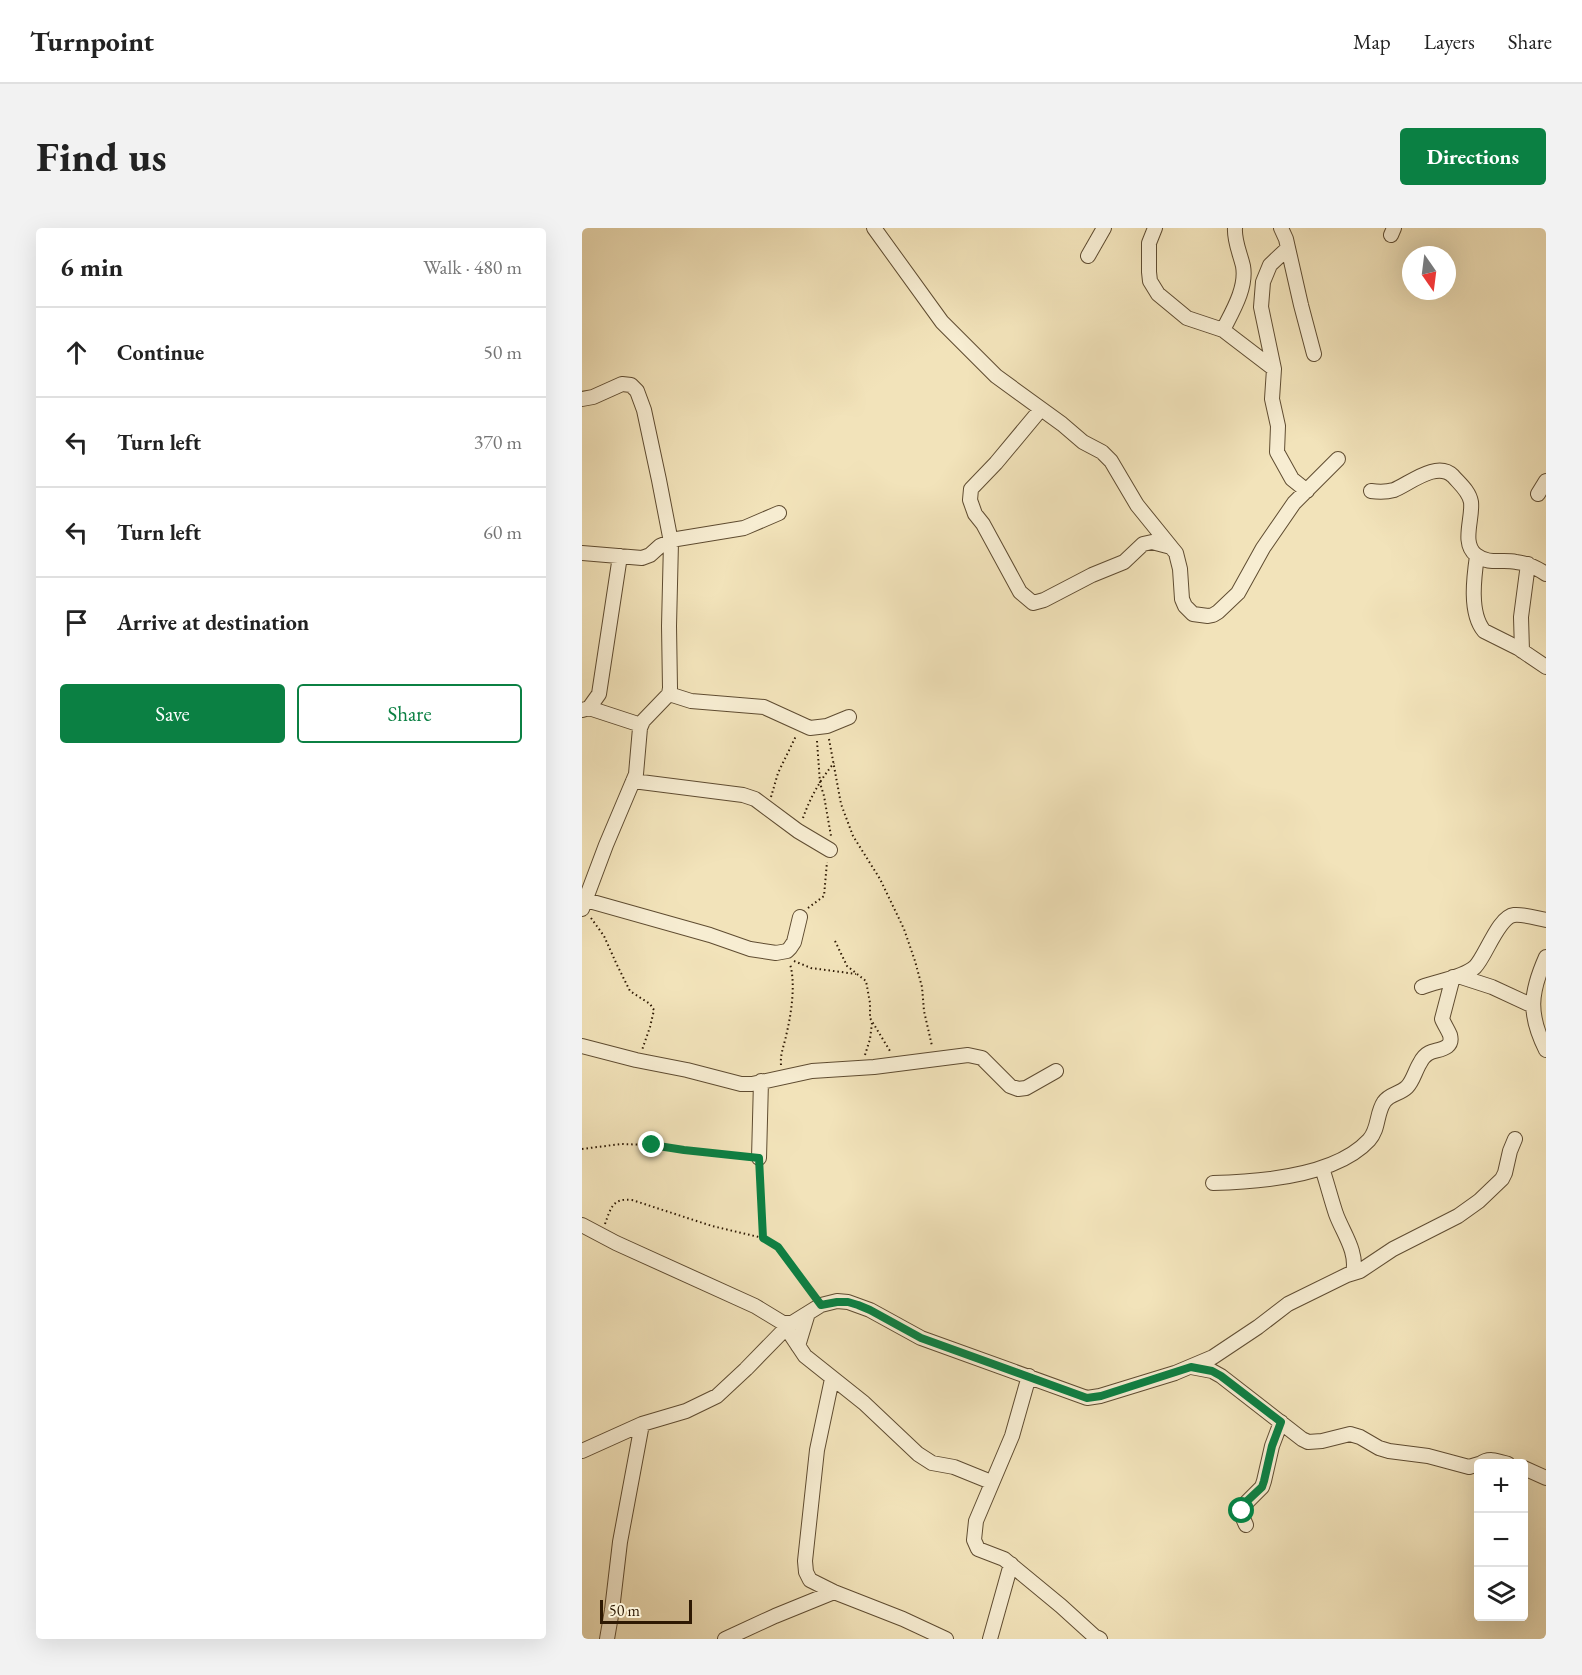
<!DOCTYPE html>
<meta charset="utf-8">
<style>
:root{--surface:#fff;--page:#f2f2f2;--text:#222;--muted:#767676;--line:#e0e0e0;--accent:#0b8043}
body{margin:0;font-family:"EB Garamond",serif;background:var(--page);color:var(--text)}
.controls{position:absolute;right:18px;bottom:18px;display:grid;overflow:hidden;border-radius:6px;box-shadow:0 6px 24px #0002}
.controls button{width:54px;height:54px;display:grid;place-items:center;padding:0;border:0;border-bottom:2px solid var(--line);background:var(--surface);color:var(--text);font:30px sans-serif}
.compass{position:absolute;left:820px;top:18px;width:54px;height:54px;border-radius:50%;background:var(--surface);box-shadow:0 6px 24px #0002;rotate:166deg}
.scale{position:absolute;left:18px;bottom:15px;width:92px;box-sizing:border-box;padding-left:6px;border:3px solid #2e1903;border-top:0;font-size:16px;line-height:21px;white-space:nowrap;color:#2e1903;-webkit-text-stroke:4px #f7edd2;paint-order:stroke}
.stop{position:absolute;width:18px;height:18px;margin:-14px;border:4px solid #0b8043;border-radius:50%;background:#fff}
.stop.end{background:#0b8043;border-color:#fff;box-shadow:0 2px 6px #0008}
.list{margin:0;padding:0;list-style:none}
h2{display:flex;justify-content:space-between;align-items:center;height:78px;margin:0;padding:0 24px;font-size:26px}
h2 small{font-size:20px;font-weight:400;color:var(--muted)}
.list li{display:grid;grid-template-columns:39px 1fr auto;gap:18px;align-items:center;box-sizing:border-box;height:90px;padding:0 24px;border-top:2px solid var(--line)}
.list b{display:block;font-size:22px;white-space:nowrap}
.list em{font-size:20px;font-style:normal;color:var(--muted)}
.actions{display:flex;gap:12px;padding:18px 24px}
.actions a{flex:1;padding:14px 0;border:2px solid var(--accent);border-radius:6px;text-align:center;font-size:21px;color:var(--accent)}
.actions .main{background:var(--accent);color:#fff}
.icon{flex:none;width:33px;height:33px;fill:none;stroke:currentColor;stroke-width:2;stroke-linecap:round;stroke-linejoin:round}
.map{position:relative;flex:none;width:964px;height:1411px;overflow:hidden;border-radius:6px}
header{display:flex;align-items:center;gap:36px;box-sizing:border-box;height:84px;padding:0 30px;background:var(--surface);border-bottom:2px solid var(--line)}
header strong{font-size:28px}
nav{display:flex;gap:33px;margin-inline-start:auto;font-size:21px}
.intro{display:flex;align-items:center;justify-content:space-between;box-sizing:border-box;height:144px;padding:0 36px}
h1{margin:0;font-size:42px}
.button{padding:15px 27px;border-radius:6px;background:var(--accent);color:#fff;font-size:21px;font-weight:700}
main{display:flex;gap:36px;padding:0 36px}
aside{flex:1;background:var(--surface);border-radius:6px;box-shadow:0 6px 24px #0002}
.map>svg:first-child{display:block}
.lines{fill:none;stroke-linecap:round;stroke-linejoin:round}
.minor-casing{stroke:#5f4c31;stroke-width:16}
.path{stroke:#2e1903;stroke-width:2;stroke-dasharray:1.5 3;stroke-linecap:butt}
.minor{stroke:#f7edd2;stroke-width:14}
.route{stroke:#0b8043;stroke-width:8}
</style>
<header>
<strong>Turnpoint</strong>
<nav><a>Map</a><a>Layers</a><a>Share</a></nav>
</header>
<div class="intro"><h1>Find us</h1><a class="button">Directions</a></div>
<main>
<aside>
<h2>6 min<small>Walk · 480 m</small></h2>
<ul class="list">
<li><svg class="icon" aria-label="ahead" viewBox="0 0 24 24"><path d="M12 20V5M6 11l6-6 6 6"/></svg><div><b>Continue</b></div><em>50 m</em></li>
<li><svg class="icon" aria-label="left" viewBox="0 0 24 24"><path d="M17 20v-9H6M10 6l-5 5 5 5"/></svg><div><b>Turn left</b></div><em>370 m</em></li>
<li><svg class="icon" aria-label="left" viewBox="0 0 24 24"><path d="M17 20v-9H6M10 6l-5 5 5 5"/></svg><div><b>Turn left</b></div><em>60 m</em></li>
<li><svg class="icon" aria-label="arrive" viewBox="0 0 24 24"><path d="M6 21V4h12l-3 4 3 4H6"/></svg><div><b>Arrive at destination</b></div></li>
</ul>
<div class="actions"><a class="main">Save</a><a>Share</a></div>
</aside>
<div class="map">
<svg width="964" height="1411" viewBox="0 0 964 1411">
<rect width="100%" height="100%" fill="#f2e3ba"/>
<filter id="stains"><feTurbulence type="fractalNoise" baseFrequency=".00333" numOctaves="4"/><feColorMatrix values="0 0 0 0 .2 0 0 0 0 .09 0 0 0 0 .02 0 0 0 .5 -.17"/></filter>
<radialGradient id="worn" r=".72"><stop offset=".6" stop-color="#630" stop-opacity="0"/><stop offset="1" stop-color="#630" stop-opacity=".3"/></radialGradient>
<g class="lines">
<defs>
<path id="minor" d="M292,0L360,94L414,148L480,196L501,214L520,224L529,233L555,277L589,319
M573,0L567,15V44L568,53L576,66L605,90L641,102L692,141
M699,0L704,11L719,77L732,126
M809,7L812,0
M706,20L688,37L681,54L679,79L692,141L690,171L696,198L695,224L710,251L725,263
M506,28L522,0
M641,102C650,84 665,60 661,38C658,25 652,13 653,0
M0,171L11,169L40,156L49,157L55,163L62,182L77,252L89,314L87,398L88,460L87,466L61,493L58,500L54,546L24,617L0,681
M459,181L414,235L389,261L388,272L393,286L401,296L438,364L451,375L462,372L510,347L542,334L561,316L570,314L589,319L594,325L598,341L600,371L603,378L611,386L626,388L631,387L636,384L656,365L681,320L712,275L756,231
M789,263C796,264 805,264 812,262C827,256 855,232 871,248C878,256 887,263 889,274C891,291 879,315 894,327C907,337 920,331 934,334C945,335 955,340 964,346
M956,266L964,253
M0,325L60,330L68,327L78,318L95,311L162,300L197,285
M895,328C892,349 887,385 902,403L936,420L964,439
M940,423L939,389L946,336
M87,466L109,473L182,479L228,500L245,498L267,489
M7,480L59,497
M0,482L7,480L17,466L38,328
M51,553L161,567L173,571L216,603L248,622
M0,671L128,707L168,721L194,725L205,723L208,720L212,714L218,689
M964,729C948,765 946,786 964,822
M876,748L910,759L951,778
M840,759C855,753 881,750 893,739C904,728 916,689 932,687C942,686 954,690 964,692
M0,818L54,832L105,842L159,856H170L230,843L292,839L386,827L400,830L428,858L436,861L444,860L474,843
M177,930L179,853
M740,940C745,955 749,971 754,986C761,1005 776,1024 771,1045
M631,955C677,954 754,948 787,912C797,901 794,886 802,874C807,866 818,866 825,859C831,853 833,843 838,835C840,831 843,827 847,825C855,821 872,822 868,807C866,802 862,796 860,791L871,749
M0,997L34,1015L173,1078L201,1095H210L239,1077L255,1073L266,1074L288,1082L339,1110L505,1170L518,1168L593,1145L631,1129L676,1099L706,1076L765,1047L778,1043L811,1021L876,988L897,973L920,951L923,945L928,923L933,911
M201,1095L223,1128L282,1175L336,1226L350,1235L372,1239L409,1254
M216,1118L226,1085
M609,1139L630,1143L639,1148L720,1211L726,1214L740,1213L768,1206L778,1209L797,1220L807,1223L846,1228L887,1239L897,1236
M447,1148L430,1208L394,1293L392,1312L396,1321L422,1331L479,1378L512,1408L518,1411
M250,1151L235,1222L223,1333L224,1344L228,1352L252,1364L321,1391L364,1411
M0,1223L60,1196L104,1183L135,1168L164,1141L204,1100
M898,1236C907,1229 916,1233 926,1236
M942,1240L964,1250
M664,1297L660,1288V1279L680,1259L682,1253L690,1218L699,1194
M25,1411L30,1382L38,1314L60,1196
M143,1411L193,1388L252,1364
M408,1411L429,1336"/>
</defs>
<use href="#minor" class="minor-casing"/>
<path class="path" d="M247,511L259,576L271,608L298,651L322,701L333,733L340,759L342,783L350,818
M235,513L238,555L242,568L249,608
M189,569L196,545L214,508
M221,590C228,570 238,552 252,535
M226,680L242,668L245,634
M9,690L22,708L35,737L48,763L68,776L72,782L68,799L60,822
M253,713L265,738L284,753L288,775V790L308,823
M212,733L229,740L274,746
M283,827L288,811L290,795
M199,837C198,826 202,818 204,808C209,788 214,756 208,736
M0,921L39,916L70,917L102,922L164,928
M178,943L181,1010
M23,996C29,979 31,970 50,972L130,998L181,1010C202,1018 219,1049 232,1067"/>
<use href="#minor" class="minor"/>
</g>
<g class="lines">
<path class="route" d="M70,917L102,922L177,930L181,1010L196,1019L239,1077L255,1074H266L276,1077L288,1082L339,1110L505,1170L519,1168L609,1139L630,1143L639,1148L699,1194L690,1218L682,1253L680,1259L664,1274L660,1283"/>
</g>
<rect width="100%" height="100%" filter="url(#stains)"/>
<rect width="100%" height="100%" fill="url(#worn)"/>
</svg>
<div class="controls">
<button>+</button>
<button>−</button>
<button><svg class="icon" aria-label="layers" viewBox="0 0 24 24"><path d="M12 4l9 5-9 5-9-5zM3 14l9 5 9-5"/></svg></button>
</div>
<svg class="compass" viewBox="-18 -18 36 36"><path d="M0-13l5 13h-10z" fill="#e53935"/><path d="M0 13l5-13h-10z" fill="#767676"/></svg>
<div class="scale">50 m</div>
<div class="stop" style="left:660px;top:1283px"></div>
<div class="stop end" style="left:70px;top:917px"></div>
</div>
</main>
